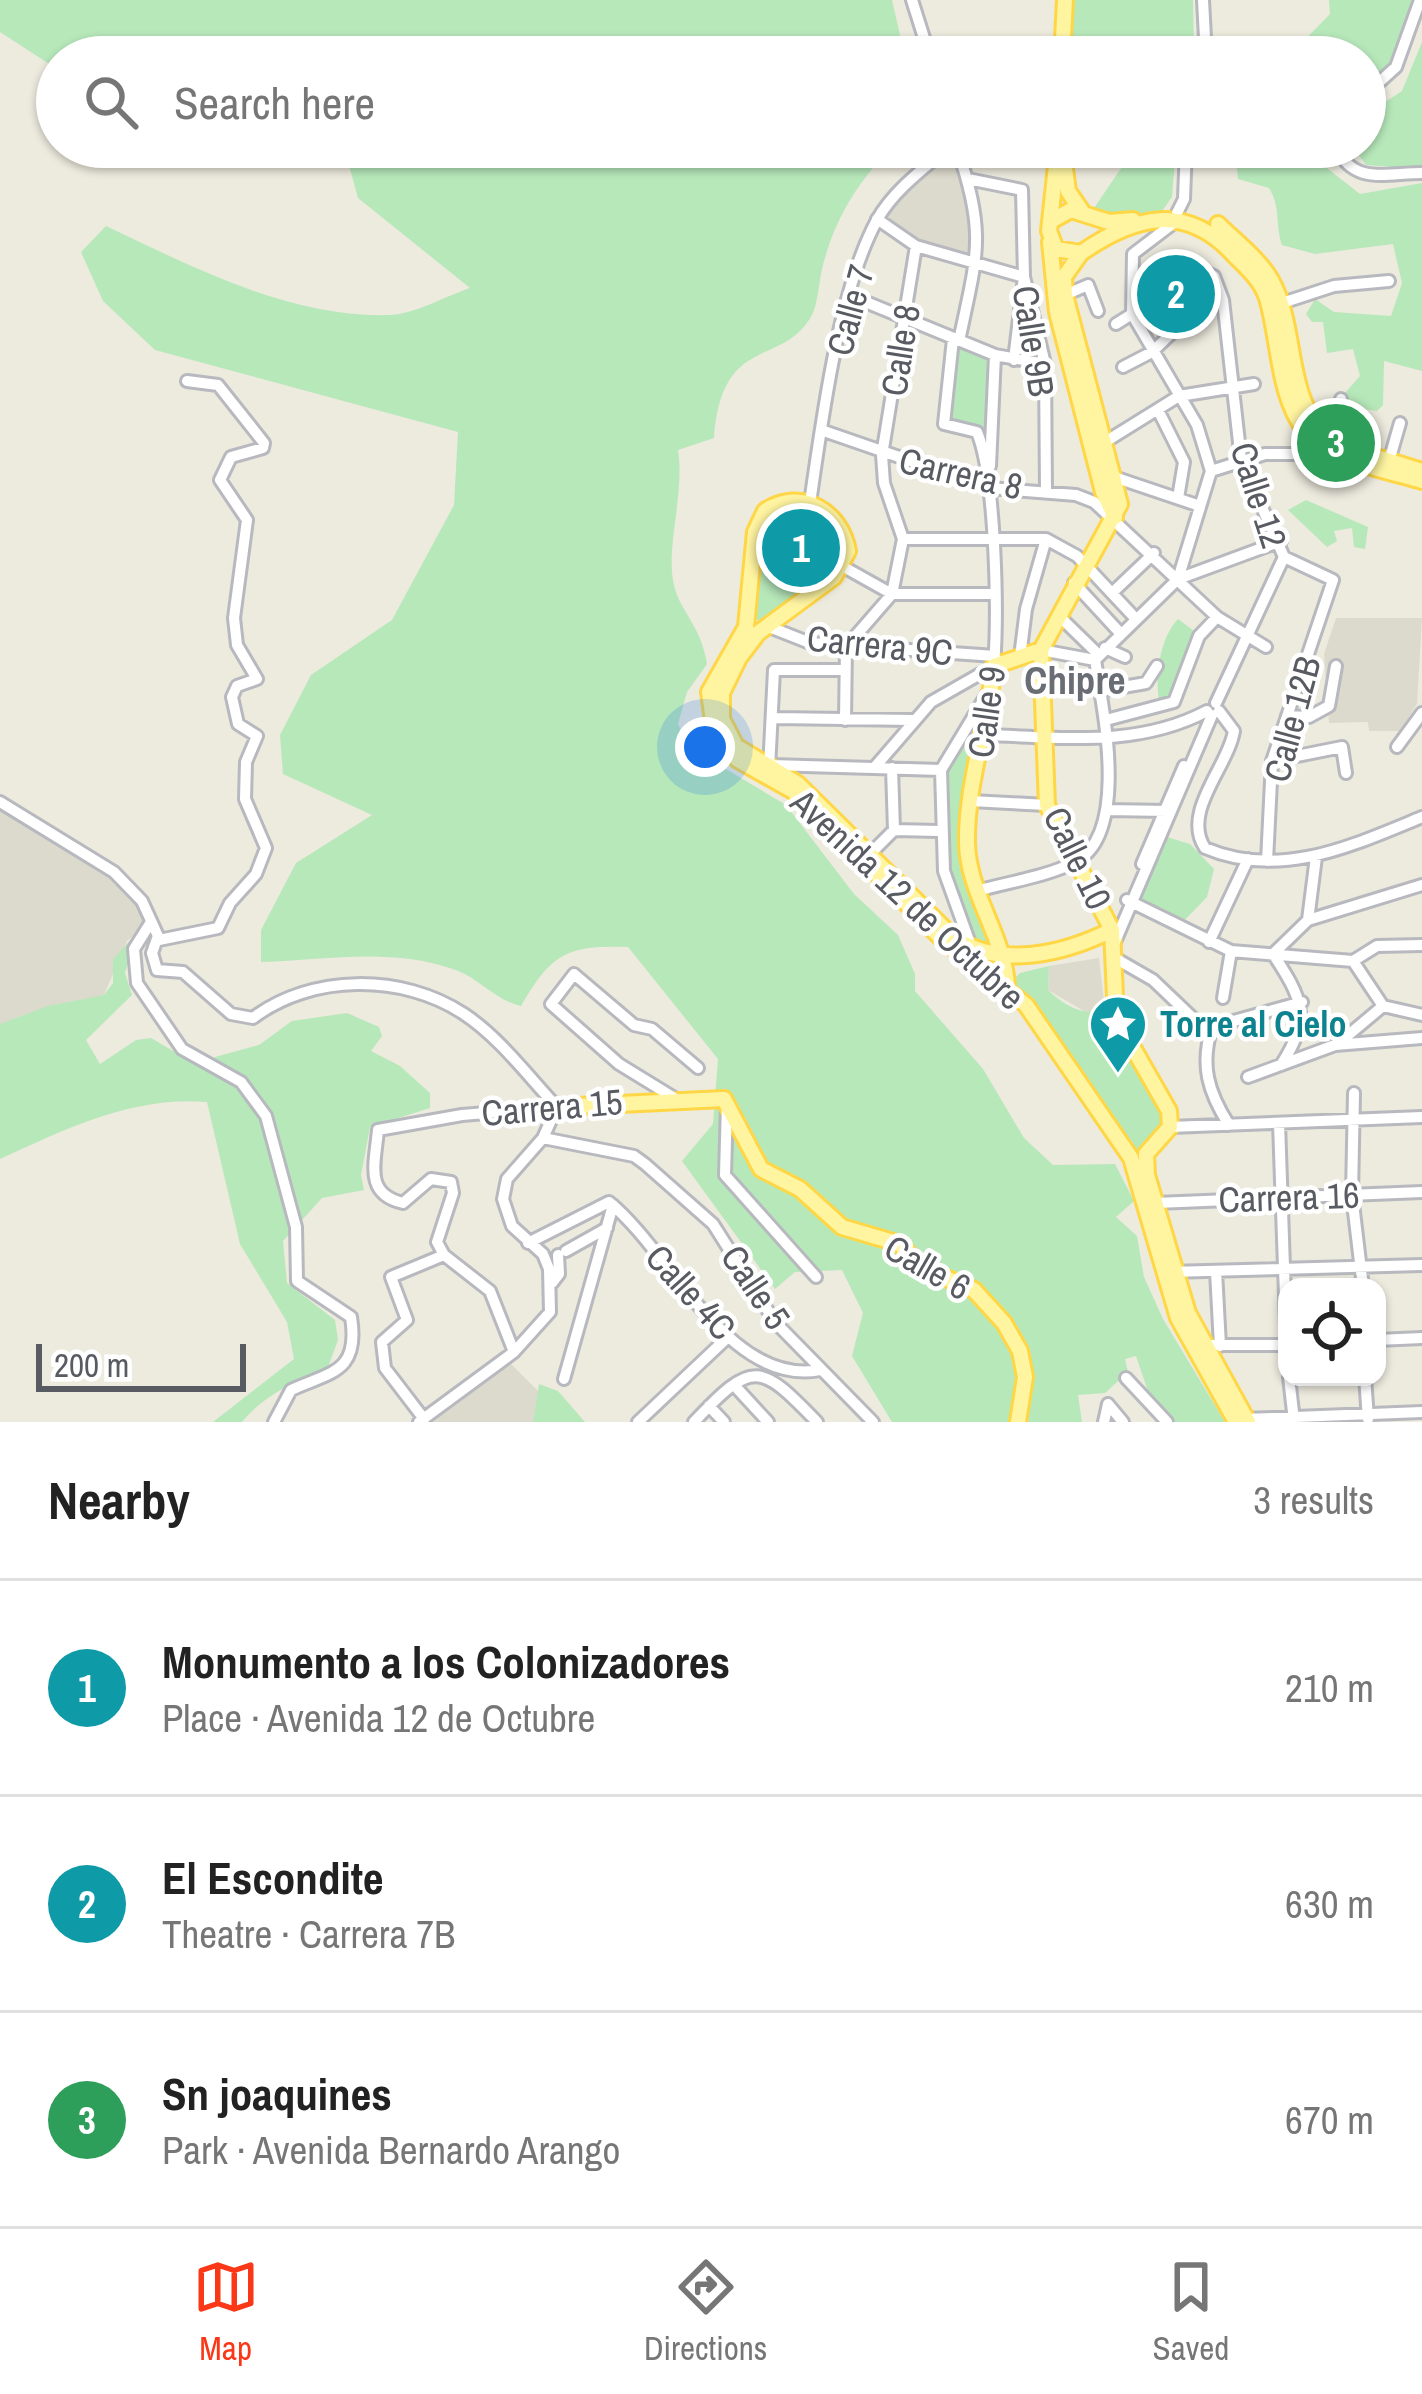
<!DOCTYPE html>
<meta charset="utf-8">
<style>
:root{--surface:#fff;--page:#f2f2f2;--text:#222;--muted:#767676;--line:#e0e0e0;--accent:#fa3717}
body{margin:0;font-family:"Archivo Narrow",sans-serif;background:var(--page);color:var(--text)}
.controls{position:absolute;right:36px;bottom:36px;display:grid;overflow:hidden;border-radius:24px;box-shadow:0 3px 9px #0004}
.controls button{width:108px;height:108px;display:grid;place-items:center;padding:0;border:0;border-bottom:3px solid var(--line);background:var(--surface);color:var(--text);font:60px sans-serif}
.scale{position:absolute;left:36px;bottom:30px;width:210px;box-sizing:border-box;padding-left:12px;border:6px solid #585b61;border-top:0;font-size:33px;line-height:42px;white-space:nowrap;color:#585b61;-webkit-text-stroke:9px #fff;paint-order:stroke}
.you{position:absolute;left:705px;top:747px;width:42px;height:42px;margin:-30px;border:9px solid #fff;border-radius:50%;background:#1a73e8;box-shadow:0 0 0 18px #1a73e833}
.badge{display:grid;place-items:center;width:78px;height:78px;border-radius:50%;background:var(--accent);color:#fff;font-size:39px;font-weight:700}
.pin{position:absolute;translate:-50% -50%;border:6px solid #fff;box-shadow:0 3px 12px #0006}
.list{margin:0;padding:0;list-style:none}
h2{display:flex;justify-content:space-between;align-items:center;height:156px;margin:0;padding:0 48px;font-size:51px}
h2 small{font-size:39px;font-weight:400;color:var(--muted)}
.list li{display:grid;grid-template-columns:78px 1fr auto;gap:36px;align-items:center;box-sizing:border-box;height:216px;padding:0 48px;border-top:3px solid var(--line)}
.list b{display:block;font-size:45px;white-space:nowrap}
.list p{margin:0;font-size:39px;white-space:nowrap;color:var(--muted)}
.list em{font-size:39px;font-style:normal;color:var(--muted)}
.icon{flex:none;width:66px;height:66px;fill:none;stroke:currentColor;stroke-width:2;stroke-linecap:round;stroke-linejoin:round}
.map{position:relative;flex:none;width:1422px;height:1422px;overflow:hidden}
.search{position:absolute;background:var(--surface);box-shadow:0 3px 9px #0004;left:36px;right:36px;top:36px;height:132px;display:flex;align-items:center;gap:30px;box-sizing:border-box;padding:0 42px;border-radius:66px;color:var(--muted);font-size:45px}
.sheet{height:804px;background:var(--surface)}
nav{display:flex;justify-content:space-around;align-items:center;box-sizing:border-box;height:168px;border-top:3px solid var(--line);background:var(--surface);font-size:33px;color:var(--muted)}
nav a{display:grid;justify-items:center;gap:6px}
nav .on{color:var(--accent)}
.map>svg:first-child{display:block}
.education{fill:#dcdacd}
.green{fill:#b7e8ba}
.lines{fill:none;stroke-linecap:round;stroke-linejoin:round}
.minor-casing{stroke:#b7b9bf;stroke-width:16}
.major-casing{stroke:#ffd645;stroke-width:20}
.minor{stroke:#fff;stroke-width:10}
.major{stroke:#fff5a1;stroke-width:14}
.labels{text-anchor:middle;dominant-baseline:central;stroke-width:9;stroke-linejoin:round;paint-order:stroke}
.street-label{font-size:36px;fill:#585b61;stroke:#fff}
.culture-label{font-size:36px;font-weight:bold;fill:#0d838f;stroke:#fff;text-anchor:start}
.neighbourhood-label{font-size:39px;font-weight:bold;fill:#696d74;stroke:#fff}
</style>
<div class="map">
<svg width="1422" height="1422" viewBox="0 0 1422 1422">
<rect width="100%" height="100%" fill="#edeade"/>
<path class="education" d="M957,147L979,215L974,262L916,246L877,219L915,175Z
M1336,618H1422L1417,704L1400,731H1369L1368,722L1329,723L1324,654Z
M0,807L128,886L151,922L127,941L104,995L0,1030Z
M1099,958L1105,1010L1100,1014H1089L1048,990L1049,966Z
M510,1363L539,1392L533,1422H430Z"/>
<path class="green" d="M0,0H892L905,57H57V69L0,32Z
M1072,0H1193L1194,57H1069Z
M1329,0H1416L1394,68L1365,90V57H1288L1330,14Z
M1422,42V169L1366,165L1353,147H1365V115L1402,91Z
M344,147H925L909,167L877,163C850,195 832,227 822,269C819,282 818,303 812,315C782,369 722,332 714,438L678,450C685,494 665,549 674,585C680,612 701,625 707,664L687,692L678,724L689,747L786,805L854,894L898,935L915,974V991L983,1069L1024,1138L1053,1165L1115,1164L1134,1201L1116,1217L1137,1236L1144,1277L1163,1319L1225,1422H1173L1149,1394L1136,1356L1125,1359L1128,1372L1105,1393L1078,1395L1082,1422H892L852,1356L863,1313L842,1270L795,1272L775,1289L682,1161L713,1124L718,1059L628,947C567,945 552,953 521,1006C495,1000 480,979 456,970C391,947 328,960 261,962V930L296,863L372,815L283,774L280,735L311,675L392,620L454,505L458,432L155,350L103,301L81,252L106,226C195,268 290,318 390,315C415,314 446,296 470,288L358,198Z
M1104,147H1176L1172,197L1162,211L1113,220L1090,214L1124,164Z
M1235,147H1328V169L1360,194L1422,183V371L1384,361L1383,405L1377,411L1364,409L1354,417L1345,410V393L1360,376L1353,349L1327,353L1323,322H1312L1306,314L1315,299L1334,312L1391,316L1402,283L1393,244L1315,254L1282,245C1275,224 1281,207 1269,188L1238,179Z
M950,338L995,355L989,488L978,432L948,419Z
M1306,500L1368,527L1365,549L1354,547L1352,528L1334,531L1337,541L1327,547L1288,510Z
M772,506L821,508L847,557L767,626L749,614L755,532Z
M1178,619L1198,634L1174,698L1160,706C1154,680 1159,639 1178,619Z
M992,687L967,842L998,945L970,938L950,887L941,770Z
M1167,837L1190,844L1214,869L1207,897L1180,925L1138,905Z
M137,933L125,973L132,995L86,1040L100,1064L136,1040L151,1038L202,1068L215,1057L259,1045L292,1021L347,1013L379,1027L382,1036L371,1051L400,1066L430,1093V1108L370,1127L361,1175L364,1190L322,1198L283,1241L287,1283L335,1320L338,1340L327,1370C295,1380 263,1396 242,1422H213L294,1359L287,1322L240,1244L207,1102C132,1096 66,1129 0,1159V1024L48,1006L104,995L113,983V959Z
M1049,966L1048,990C1068,1009 1093,1022 1114,1001L1137,1070L1144,1071L1170,1127L1141,1159L1131,1158L1011,982L1020,973Z
M539,1384L558,1391L585,1422H533Z"/>
<g class="lines">
<defs>
<path id="minor" d="M912,0L930,57
M1203,0L1206,57
M1365,95L1396,67L1420,0
M957,147C986,236 978,251 959,341
M1336,147C1354,186 1386,173 1422,173
M968,179L1022,190L1024,277L1045,364L1046,492
M1177,213L1184,199L1186,147
M877,219L916,246L1024,277L1014,360
M1065,295L1088,285L1098,311
M851,296L995,355L1045,364
M1279,304L1334,286L1389,281
M1116,324L1132,314
M1123,367L1152,352L1180,325L1185,272L1195,268L1214,276L1223,300L1241,460L1284,557L1216,703
M1158,410L1184,462L1178,498
M821,430L989,488L1076,495L1094,502L1217,617L1266,647
M1105,442L1179,396L1254,384
M1340,445L1341,399
M1389,461L1400,423
M990,466L995,355
M1211,471L1265,454H1335
M1114,477L1200,506
M810,503C822,421 838,292 877,220C893,191 924,168 949,147
M903,539H1046L1077,556L1136,619
M842,566L892,594H992
M1178,579L1281,541
M1074,583L1121,634
M1112,593L1154,553
M1058,615L1099,655
M767,626L810,643L995,656
M1105,648L1125,657
M1041,650L1095,660
M1020,657L1026,609L1046,539
M1100,691L1146,683L1157,666
M1219,711L1234,731C1228,767 1181,812 1205,848C1280,880 1351,846 1422,817
M1287,716L1309,717L1329,706L1336,666
M775,718L913,720
M845,720L846,647L892,594L903,539L884,483L882,455L916,246
M1106,720L1174,702L1199,636L1217,617
M985,735C1061,737 1137,748 1207,711
M1397,747L1422,713
M1272,761L1342,747L1346,773
M771,765L941,770
M874,768L931,702L994,666C998,615 996,478 977,432L944,424L953,339
M892,768L894,830
M769,769L774,670H845
M971,801L1047,805
M0,802L114,872L142,901L158,936L152,953L157,970L183,972L231,1014L253,1018C311,974 402,973 464,1014C499,1037 528,1076 557,1107
M1106,810L1168,811
M870,854L894,830L939,831
M1267,861L1272,761L1333,580L1284,557
M1142,864L1184,766
M977,891C1008,882 1046,877 1075,862C1130,834 1103,709 1095,660L1178,579L1211,471L1197,425L1132,314L1133,254L1175,222
M1127,900L1231,951L1353,961L1377,946L1422,945
M1308,920L1422,885
M151,922L134,949L137,983L182,1049L241,1082L266,1116L296,1227L297,1281L351,1317C360,1373 330,1372 291,1390L274,1422
M159,940L218,928L230,903L256,874L266,848L245,799L246,762L257,736L238,724L232,697L237,686L257,679L237,645L234,618L247,520L220,480L231,457L263,448L264,443L218,385L187,381
M1209,942L1248,859
M1114,944L1212,715
M972,949L944,871L941,770L987,694
M1113,957L1153,980L1196,1021L1212,1027L1302,1002
M1353,961L1383,1006L1422,1015
M1223,998L1231,951
M1212,1027C1200,1065 1208,1092 1229,1125
M1340,1042L1383,1006
M1281,1065C1312,1017 1302,998 1273,954L1308,920L1316,857
M1248,1077L1335,1045L1422,1038
M1354,1093L1352,1195L1363,1287
M676,1099L619,1064L551,1004L574,974L634,1025L652,1029L698,1068
M727,1104L725,1175L816,1277
M1279,1123L1287,1354
M1170,1127L1422,1117
M543,1138L634,1156L645,1164L713,1224L775,1322L873,1422
M1156,1203L1422,1192
M528,1243L609,1202C670,1251 728,1387 820,1370
M566,1251L607,1228
M1216,1271L1220,1346
M1169,1272L1422,1265
M552,1283L559,1274L558,1255
M1377,1340L1422,1338
M1204,1345H1287
M514,1352L490,1291L444,1255L437,1242L453,1193L451,1182L431,1179L403,1203C364,1194 375,1164 378,1130L462,1115L557,1107
M1289,1377L1294,1421
M1365,1377L1368,1419
M1126,1378L1167,1422
M564,1379L613,1205
M734,1385L768,1422
M1108,1404L1123,1422
M709,1406L724,1422
M424,1419L385,1368L382,1342L407,1320L391,1277L444,1255
M1244,1419L1422,1412
M419,1422L514,1352L550,1312L549,1269L543,1254L512,1226L503,1199L507,1179L543,1138L557,1107
M638,1422L728,1337
M694,1422C753,1359 760,1363 817,1422
M1104,1422L1108,1404"/>
<path id="major" d="M1062,57L1065,0
M1058,147L1049,231L1056,249L1081,253C1134,216 1186,202 1234,255C1247,268 1261,280 1267,298C1279,337 1278,398 1305,430C1331,461 1385,470 1422,481
M1065,169L1068,191L1083,213
M1053,220L1071,210L1109,222L1133,220
M1218,224C1235,241 1259,259 1271,280C1301,334 1281,406 1338,444
M1050,242L1057,312L1103,492L1115,517
M1081,253L1064,277L1065,295L1120,504L1041,650L1047,805L1112,930L1116,1018L1169,1111L1170,1127L1146,1154L1147,1175L1188,1313L1248,1422
M1370,455L1422,471
M1112,930C1063,954 1002,969 954,938L798,784L736,746L722,719V693L739,658L758,633L834,577L848,551C841,511 801,487 765,511L755,532L746,627L709,692L715,736L738,760L793,791L943,940L1026,1005L1131,1158L1178,1318L1236,1422
M1007,987C1005,936 968,894 967,843C966,785 988,724 994,666L1041,650
M557,1107L724,1099L761,1169L800,1189L842,1227L900,1244L920,1267L974,1290L1004,1323L1020,1351L1025,1377L1018,1422"/>
</defs>
<use href="#minor" class="minor-casing"/>
<use href="#major" class="major-casing"/>
<use href="#minor" class="minor"/>
<use href="#major" class="major"/>
</g>
<defs>
<symbol id="sight-pin" viewBox="-11 -11 22 30"><path d="M0 17L-7.5 6A9.5 9.5 0 1 1 7.5 6Z" fill="#0f9aa8" stroke="#fff"/><path d="M0-6L1.8-2.2L6-1.7L2.9 1.2L3.7 5.4L0 3.3L-3.7 5.4L-2.9 1.2L-6-1.7L-1.8-2.2Z" fill="#fff"/></symbol>
</defs>
<g fill-rule="evenodd">
<use href="#sight-pin" x="1085" y="991" width="66" height="90"/>
</g>
<g class="labels">
<g class="street-label">
<text transform="translate(850 310) rotate(-75)">Calle 7</text>
<text transform="translate(1034 341) rotate(81)">Calle 9B</text>
<text transform="translate(900 350) rotate(-81)">Calle 8</text>
<text transform="translate(961 473) rotate(13)">Carrera 8</text>
<text transform="translate(1259 495) rotate(72)">Calle 12</text>
<text transform="translate(880 645) rotate(6)">Carrera 9C</text>
<text transform="translate(986 712) rotate(-82)">Calle 9</text>
<text transform="translate(1292 719) rotate(-75)">Calle 12B</text>
<text transform="translate(1078 858) rotate(64)">Calle 10</text>
<text transform="translate(908 899) rotate(43)">Avenida 12 de Octubre</text>
<text transform="translate(552 1107) rotate(-5)">Carrera 15</text>
<text transform="translate(1289 1197) rotate(-2)">Carrera 16</text>
<text transform="translate(928 1267) rotate(30)">Calle 6</text>
<text transform="translate(756 1287) rotate(56)">Calle 5</text>
<text transform="translate(691 1292) rotate(48)">Calle 4C</text>
</g>
<g class="culture-label">
<text x="1160" y="1024">Torre al Cielo</text>
</g>
<g class="neighbourhood-label">
<text x="1075" y="680">Chipre</text>
</g>
</g>
</svg>
<div class="controls">
<button><svg class="icon" aria-label="locate" viewBox="0 0 24 24"><circle cx="12" cy="12" r="6"/><path d="M12 2v4M12 18v4M2 12h4M18 12h4"/></svg></button>
</div>
<div class="scale">200 m</div>
<div class="you"></div>
<div class="pin badge" style="left:801px;top:548px;background:#0f9aa8">1</div>
<div class="pin badge" style="left:1176px;top:294px;background:#0f9aa8">2</div>
<div class="pin badge" style="left:1336px;top:443px;background:#2e9e5b">3</div>
<div class="search"><svg class="icon" aria-label="search" viewBox="0 0 24 24"><circle cx="10" cy="10" r="6"/><path d="M15 15l6 6"/></svg>Search here</div>
</div>
<section class="sheet">
<h2>Nearby<small>3 results</small></h2>
<ul class="list">
<li><span class="badge" style="background:#0f9aa8">1</span><div><b>Monumento a los Colonizadores</b><p>Place · Avenida 12 de Octubre</p></div><em>210 m</em></li>
<li><span class="badge" style="background:#0f9aa8">2</span><div><b>El Escondite</b><p>Theatre · Carrera 7B</p></div><em>630 m</em></li>
<li><span class="badge" style="background:#2e9e5b">3</span><div><b>Sn joaquines</b><p>Park · Avenida Bernardo Arango</p></div><em>670 m</em></li>
</ul>
</section>
<nav>
<a class="on"><svg class="icon" aria-label="map" viewBox="0 0 24 24"><path d="M3 6l6-2 6 2 6-2v14l-6 2-6-2-6 2zM9 4v14M15 6v14"/></svg>Map</a>
<a><svg class="icon" aria-label="directions" viewBox="0 0 24 24"><path d="M12 3l9 9-9 9-9-9zM9 14v-3h6M13 9l2 2-2 2"/></svg>Directions</a>
<a><svg class="icon" aria-label="saved" viewBox="0 0 24 24"><path d="M7 4h10v16l-5-4-5 4z"/></svg>Saved</a>
</nav>
